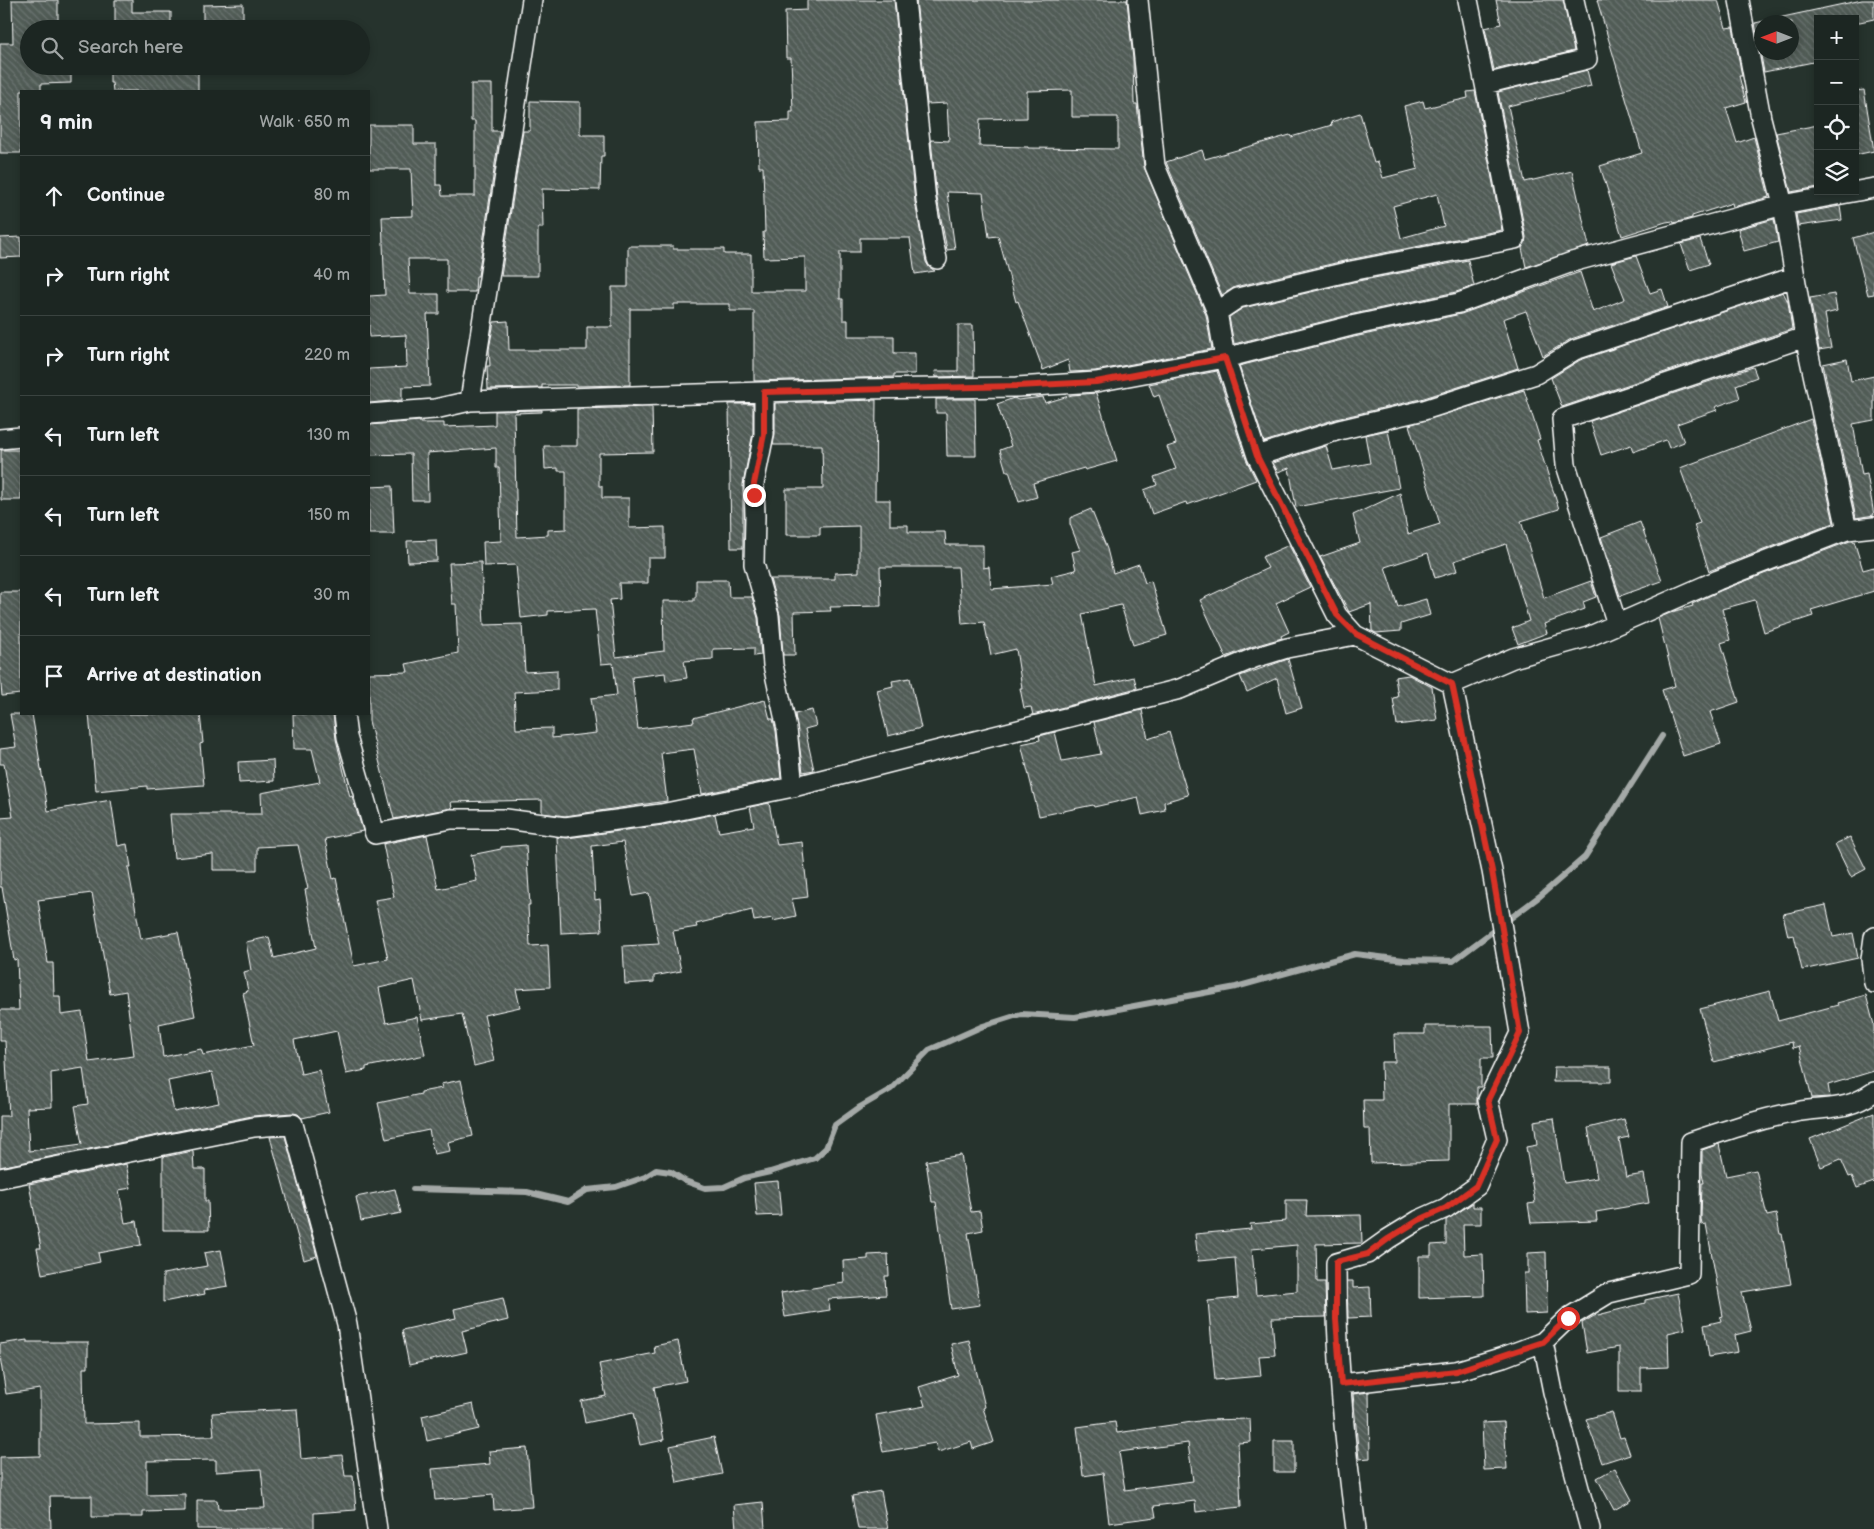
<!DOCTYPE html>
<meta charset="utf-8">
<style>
:root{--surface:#1c2622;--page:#29322f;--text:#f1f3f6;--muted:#a0a5a5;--line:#3a4340}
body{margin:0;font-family:"Balsamiq Sans",sans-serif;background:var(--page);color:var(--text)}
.controls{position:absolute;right:15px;top:15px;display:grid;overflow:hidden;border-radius:0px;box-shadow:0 2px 8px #0003}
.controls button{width:45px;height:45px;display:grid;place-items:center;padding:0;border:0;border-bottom:1px solid var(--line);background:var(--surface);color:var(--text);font:25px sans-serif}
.compass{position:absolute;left:1754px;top:15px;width:45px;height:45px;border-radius:50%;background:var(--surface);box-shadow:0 2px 8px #0003;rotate:270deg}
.stop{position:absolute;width:15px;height:15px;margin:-11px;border:4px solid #d93025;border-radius:50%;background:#fff}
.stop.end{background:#d93025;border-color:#fff;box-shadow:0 1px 5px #0008}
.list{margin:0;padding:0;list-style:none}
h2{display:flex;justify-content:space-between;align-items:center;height:65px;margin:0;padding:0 20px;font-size:21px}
h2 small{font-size:16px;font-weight:400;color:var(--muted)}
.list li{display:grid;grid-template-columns:32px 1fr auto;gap:15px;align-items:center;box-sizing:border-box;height:80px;padding:0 20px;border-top:1px solid var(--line)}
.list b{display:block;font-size:19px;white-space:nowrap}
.list em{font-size:16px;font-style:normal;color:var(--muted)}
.icon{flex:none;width:28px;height:28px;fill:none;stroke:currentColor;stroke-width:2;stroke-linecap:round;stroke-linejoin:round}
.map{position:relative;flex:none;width:1874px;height:1529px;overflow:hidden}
.search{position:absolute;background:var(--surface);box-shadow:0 2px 8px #0003;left:20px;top:20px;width:350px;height:55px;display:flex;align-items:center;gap:12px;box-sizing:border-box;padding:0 18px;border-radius:28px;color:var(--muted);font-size:19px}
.panel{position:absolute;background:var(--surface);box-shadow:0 2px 8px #0003;left:20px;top:90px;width:350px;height:625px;border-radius:0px}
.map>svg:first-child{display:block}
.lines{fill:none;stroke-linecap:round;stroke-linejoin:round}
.stream{stroke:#a4a9a7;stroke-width:6}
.building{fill:url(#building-back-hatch);stroke:#fff;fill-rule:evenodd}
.minor-casing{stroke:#fff;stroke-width:22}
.minor{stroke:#26332d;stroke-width:19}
.route{stroke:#d93025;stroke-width:6}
</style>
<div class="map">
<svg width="1874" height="1529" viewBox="0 0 1874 1529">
<defs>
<pattern id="building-back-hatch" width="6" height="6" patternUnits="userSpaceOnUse" patternTransform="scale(1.25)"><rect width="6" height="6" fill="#515c57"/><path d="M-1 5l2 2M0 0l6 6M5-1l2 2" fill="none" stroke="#6b7470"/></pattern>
</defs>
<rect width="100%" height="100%" fill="#26332d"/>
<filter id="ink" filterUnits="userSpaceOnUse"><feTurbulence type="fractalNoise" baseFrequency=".02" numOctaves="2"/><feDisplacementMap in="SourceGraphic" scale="10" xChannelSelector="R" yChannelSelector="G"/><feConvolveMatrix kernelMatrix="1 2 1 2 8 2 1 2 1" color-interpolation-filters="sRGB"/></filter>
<g filter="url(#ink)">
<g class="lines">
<path class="stream" d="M413,1189L527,1192L568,1202L587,1190L616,1187L645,1177L656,1170L671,1172L685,1181L705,1188L724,1187L744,1178L770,1172L815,1158L826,1148L835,1125L860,1107L891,1089L929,1050L983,1026L1021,1014L1075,1017L1236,987L1355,954L1404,960L1453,961L1540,896L1585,857L1662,736"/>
</g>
<path class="building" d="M12,0H58V29H29V66H71V83L41,84V91H21V153H0V43H13Z
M115,0H132V12H171V29H115Z
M807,0H894L915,202L926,262L929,267L935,271L915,274L910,238H860V252H840V299H843V320H848V336H894V353H915V374H894V377L754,381V311H730V304H674V309H630V385L577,386V385H542V388L488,389L487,366H490L489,349L494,322L508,321L509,350H587V327H612V287H628V246H673V249H724V254H751V291H805V257L764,258L763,232H765L763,167H759L758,122L790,121V112H793L791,58H786L785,11L807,10Z
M916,0H1127L1133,59L1134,104H1137L1144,167L1206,315L1212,349L1095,371L1070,372L1068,360L1043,370L1018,301L1016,302L998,236L989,237L983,193L947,192L955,249L947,250L937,198L931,140L949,141L947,103L927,104ZM1072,90V117H1118V149L1028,148V147L979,146L980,119L1027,118V91Z
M1496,0H1563L1574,51L1494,70L1485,28L1501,24Z
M1597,0H1718L1726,28L1733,27L1742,76H1739L1746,102L1726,108L1737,143L1754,137L1769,197L1733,207L1732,203L1692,216V218L1674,223L1673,221L1666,222L1622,236L1600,166L1642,153Z
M1862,0H1874V19L1855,23V19H1818V61L1764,72L1755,23ZM1762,22H1792V52H1762Z
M243,4V29H203V5Z
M110,66H198V91H113L112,83H110Z
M1587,70L1591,86L1508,106L1525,182L1572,171L1589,246L1526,267L1522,248L1525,243L1526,237L1498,92Z
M471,84H492V131H500L478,276H476L475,292H447V259H408L410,294H439V314H427L430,386L402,387V400L369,403V369L407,367L406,335L369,337V296L385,295L382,217L413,216L411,169H369V125H414V144H436V185H441L442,196H475V121H471Z
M1864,90L1874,151L1855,155V91Z
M1475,91L1502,230L1348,260L1235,287L1222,295L1166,162L1202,150L1205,159L1290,135L1291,137L1332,125L1331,122L1360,113L1374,163L1378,162L1383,178L1418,169L1404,106L1423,101L1425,108L1468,98L1467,92ZM1437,194L1444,226L1401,238L1393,206Z
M530,101L580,102V135H604V156H601L600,190L542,189L543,228H538V276H501L523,131H530Z
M1818,125V187L1791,192L1776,133Z
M1840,206L1842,220L1798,226L1796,214Z
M1774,219L1778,242L1744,251L1738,229Z
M1874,232V294L1868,295L1853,238Z
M21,237V257L0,258V238Z
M1700,239L1709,264L1690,270L1681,244Z
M1636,256L1650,293L1662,289L1668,307L1571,339L1543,356L1526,311L1503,319L1518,368L1421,399L1336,419L1264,442L1239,366L1354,337L1461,314L1580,272L1593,312L1625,299L1611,263Z
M1468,260L1474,286L1456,292L1349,315L1234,344L1229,317L1243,308L1353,282Z
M1783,292L1788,302L1792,329L1562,407L1551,378L1580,360Z
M1834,294L1837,311L1825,314L1831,348L1819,350L1810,298Z
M958,325H973L974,376L936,377L935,371H958Z
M1847,359L1851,381L1874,376V420L1853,424L1862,475L1867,474L1874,515L1856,518L1823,364Z
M1753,367L1757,377L1736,385L1740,398L1715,407L1717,410L1677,424L1684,442L1669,448L1666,440L1633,452L1631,445L1601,455L1590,421Z
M1217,371L1246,459L1256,480L1187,505L1186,502L1152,514L1144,490L1157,485L1154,477L1176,469L1167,447L1176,444L1159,395L1154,397L1149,384Z
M1524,390L1540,439L1537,440L1559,509L1521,521L1544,598L1591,581L1596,597L1583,602L1585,609L1544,624L1547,633L1518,644L1512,628L1529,621L1506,544L1454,561L1457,571L1435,578L1428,553L1385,567L1398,607L1426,599L1430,615L1401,624V631L1376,633L1372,631L1371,604L1349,612L1320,557L1360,543L1353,515L1400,493L1408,534L1440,524L1409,425Z
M1096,393L1117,461L1085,470L1084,468L1033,483L1037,497L1019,502L1009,471H1006L1000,450L1011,446L997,404L1014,398L1018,400L1043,397L1045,403L1072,395Z
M936,399H975L976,456H947L946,413H936Z
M876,400L875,500H890V525H908V532H945L946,545H983V568L989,567L991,589L1053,584L1051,576L1076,570L1072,552L1080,550L1070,524V518L1091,509L1107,549L1113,573L1139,564L1145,583L1151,581L1167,635L1133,645L1121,605L1082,614L1096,686L1134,677L1137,688L1033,715L1031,707L1024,708L1020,688H1022L1016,649L991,655L984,622L962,624L958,567H880L881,606L830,607L831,611L794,612L795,655H783L780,615L770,579H835V573L859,572V526L820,527V535H786V489H823L822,445H773L775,434V403Z
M729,404H753V433L743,484V548H731Z
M652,407L653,452L599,453V486H602V498H629V528L665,527V558H648V583H619L620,599L610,600L616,657L664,651L663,601H694V597H696V580H728L729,597H752L758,618L761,655L754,656V648L713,649V659L684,661L687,678L666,681L665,673L632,677L638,729L694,722L693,718L765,700L770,719H773L776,731L781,778L702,794L694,749L661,753L667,801L565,816L542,813V800L451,802L452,808L394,819L369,721V673L408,672L406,664L458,653L456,604H452L449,563L481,562L484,625L522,624L525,672L557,670V690L514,692L516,729L552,728V738L596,733L591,698L617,695L613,663L601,664L595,609L548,611V615L521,618L516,565L484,566L483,542L501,541L499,468H496V448L427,453L428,500H412L411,454L369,455V425L420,421V423H444V427L495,425V411L542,410V412L514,413L517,537L548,535V530L566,529V471H558V468L545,469L544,446H577V409Z
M1811,419L1834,523L1709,571L1694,525L1700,523L1680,468Z
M1388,430L1399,488L1296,507L1289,468L1278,472L1273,463L1326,446L1333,470L1370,463L1365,435Z
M1,450H21V500H1Z
M392,486L394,534H369V487Z
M1640,522L1662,581L1620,596L1601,537Z
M436,540L437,561L408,562L407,541Z
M1850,541H1854L1863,570L1874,567V591L1811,610L1813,616L1764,632L1755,600L1722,609L1730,640L1721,643L1739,702L1710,712L1721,744L1683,756L1662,690L1675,686L1658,618L1675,611L1693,606L1692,604L1722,590Z
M1289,545L1310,587L1276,603L1289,632L1281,636L1282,638L1251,647L1226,657L1200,600L1268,568L1262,557Z
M0,592H21V694L2,696L0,674Z
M1288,659L1302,708L1286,713L1277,678L1247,692L1240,676Z
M1409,675L1432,687L1437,720L1397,725L1393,698L1398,697L1395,677Z
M910,678L921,728L888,736L877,690L893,686L892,681Z
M812,710L816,726L805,729L814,770L803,772L795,714Z
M1142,710L1148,739L1169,732L1188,795L1164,802L1165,810L1142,815L1138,797L1094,807L1093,805L1039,816L1021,744L1040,740L1039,736L1055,732L1062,761L1101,754L1094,722Z
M10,714H32L48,811L111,800L118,846L127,844L131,867H128L141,939L178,932L195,1016L159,1024L163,1057L201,1049L203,1055L254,1045L243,993L248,991L244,972L251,970L246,942L269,937L274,958L316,948L305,890L308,889L298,845L257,847V870H213V854L174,858L170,814H262L261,793L320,782L312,749H294L293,714H333L336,739L350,797L352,796L363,831L325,839L333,879L336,878L354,966L388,959L375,900L394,897L383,844L427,835L438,889L477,881L471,855L501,849V847L526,845L530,905H528L530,946L548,945L550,987L516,989L520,1007L484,1015L494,1061L474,1066L462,1014L422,1020L414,980L379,988L386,1023L417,1017L425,1055L366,1067V1070L346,1074L337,1031L294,1040L301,1074L319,1070L329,1112L302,1118L298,1114L293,1113L252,1116L0,1167V1116H9L5,1041H0V1010H19L17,959L14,960L2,887H0V818L13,817L4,764H0V749L16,747ZM92,893L110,994L126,991L134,1056L89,1062L82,1012L61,1015L60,996H54L53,963H48L38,900ZM83,1068L88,1104L75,1106L82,1144L29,1151L27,1108L52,1107L51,1073ZM212,1072L219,1103L174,1112L168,1081Z
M89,714H200L203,743L200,744L204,785L147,789V786L96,791Z
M273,760L274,781L239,783L238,762Z
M769,803L777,845L802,842L808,897L792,899L796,916L773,921V918L754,921L752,910L696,924L697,927L673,931L681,971L654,976V982L625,984L623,946L659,944L649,893L633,896L623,842L592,846L595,900L600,899L602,931L561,933L557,837L567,838L663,825L715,814L719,832L754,826L750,807Z
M1850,837L1866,869L1851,877L1835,844Z
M1826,905L1833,937L1853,933L1858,958L1802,970L1794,935L1788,936L1783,914Z
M1770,991L1778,1021L1838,1005L1837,1003L1866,995L1874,1025V1071L1828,1085L1830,1097L1812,1098L1799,1046L1793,1048L1792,1042L1714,1062L1700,1009Z
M1425,1026H1492L1493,1058H1481V1087H1477V1104H1449V1161L1371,1163L1370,1129H1364L1363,1100H1382L1381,1062H1395L1394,1034H1425Z
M1554,1067H1611V1082H1553Z
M461,1080L473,1136L448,1142L450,1151L434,1154L429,1130L386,1139L378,1103L421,1094V1092L442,1088L441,1084Z
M1874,1113V1182L1857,1188L1852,1176L1849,1177L1841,1159L1821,1167L1810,1139Z
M1554,1118L1564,1183L1597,1178L1588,1128L1624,1119L1629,1137L1619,1139L1626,1177L1644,1174L1649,1203L1596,1212L1597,1221L1531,1223L1528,1204L1535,1203L1526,1147L1537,1145L1534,1121Z
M285,1136L317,1256L304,1260L270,1137Z
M1719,1144L1726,1176L1756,1170L1767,1216L1776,1214L1780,1234H1782L1791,1284L1742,1292L1751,1331L1735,1335L1738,1352L1709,1357L1704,1325L1721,1321L1720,1317L1723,1316L1706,1224L1702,1225L1701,1219L1702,1183H1704L1702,1173V1150Z
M193,1151L194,1169H205V1201H208L209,1230H163V1157Z
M961,1155L971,1212L980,1211L983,1230L968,1233L980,1305L951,1309L936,1202H932L926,1161Z
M126,1164L131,1188L119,1190L125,1223L137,1221L141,1245L98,1253L100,1262L42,1274L37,1248H41L29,1184Z
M778,1181L781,1215L757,1216L754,1183Z
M395,1189L401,1213L361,1221L356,1197Z
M1286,1200H1307L1306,1216L1361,1215L1362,1243L1316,1244L1317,1282H1325L1326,1317L1272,1318L1275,1355L1259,1356L1261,1376L1215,1380L1208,1301L1238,1298L1235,1258L1198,1261L1195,1234L1251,1229L1250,1224L1286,1221ZM1297,1245V1291L1256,1295L1252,1249Z
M1473,1203V1207H1481V1224H1463L1464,1255L1483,1254L1484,1296L1419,1298V1256H1431V1245L1446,1244V1220Z
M221,1250L228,1286L204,1290L205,1294L163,1302V1274L207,1266L204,1253Z
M1546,1252L1547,1313L1525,1314L1524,1273H1528V1253Z
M888,1254L889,1276H885L886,1295L828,1299L830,1310L785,1317L781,1293L844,1283L843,1261L868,1259V1255Z
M1347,1281H1353V1288L1370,1287L1371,1317L1348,1318Z
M1678,1293L1685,1329L1668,1333L1669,1367L1641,1368V1391H1619V1347L1587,1353L1582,1323L1594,1316L1645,1303V1300Z
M503,1298L508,1320L462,1331L467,1352L409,1365L402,1330L456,1318L454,1309Z
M27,1340V1342H88V1368H83L84,1424L140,1423V1437L214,1436L212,1413L297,1409L301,1459L342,1455L345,1476H353L356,1510L314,1513V1529H197V1500H217L218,1509L265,1508L261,1469L216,1472V1460L147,1461V1495L185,1494V1511L143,1512V1517H92V1496H50L51,1529H0V1457L40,1456V1389L6,1394L0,1357V1344Z
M969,1340L985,1407L983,1408L994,1442L973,1449L971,1442L938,1452L935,1443L883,1452L876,1415L925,1406L919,1387L958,1375L951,1344Z
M678,1341L686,1381L654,1387L664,1440L640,1445L633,1413L585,1423L581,1401L606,1396L599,1364L655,1353L654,1346Z
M1369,1392L1370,1458L1359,1459L1353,1394Z
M473,1404L479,1429L427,1441L422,1416Z
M1612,1412L1620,1438L1624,1437L1630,1454L1602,1463L1586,1419Z
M1250,1419L1251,1442L1238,1443L1241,1507L1196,1512L1195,1501L1154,1506L1156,1517L1109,1523L1103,1473L1083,1476L1077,1427L1115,1422L1117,1433L1206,1420ZM1188,1443L1193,1481L1125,1490L1119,1452Z
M1504,1422L1507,1469L1484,1470L1482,1423Z
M714,1437L722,1474L677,1483L670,1446Z
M1274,1441H1294V1472H1274Z
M527,1448L532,1507L494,1510L493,1495L435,1500L432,1469L490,1464L489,1451Z
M1615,1468L1632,1500L1614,1510L1597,1478Z
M881,1491L888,1529H858L852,1496Z
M763,1502L765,1529H736L734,1505Z"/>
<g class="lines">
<defs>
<path id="minor" d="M905,0L926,200L934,246L937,259
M1138,0L1155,166L1217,312L1225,358L1257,456L1337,615L1355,635L1452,684L1492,871L1520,1033L1488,1100L1497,1139L1477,1186L1446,1208L1419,1220L1388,1239L1367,1254L1336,1263C1336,1352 1344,1441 1356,1529
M1468,0L1485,84
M1739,0L1761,118L1783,205L1805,337L1847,530
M1217,312L1238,298L1351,271L1515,239L1485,84L1587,59L1574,0
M470,401L532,0
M369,414L435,409L470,401L859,389L1017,387L1096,382L1225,358L1351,326L1459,303L1572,262L1783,205L1874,188
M0,439L21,437
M1257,456L1339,430L1424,410L1536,374L1575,350L1794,277
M1617,624L1566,465L1562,419L1805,337
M1452,684L1513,658L1588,637L1718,580L1847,530L1874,527
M344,714L347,737L375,834L451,819H506L565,827L661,814L793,787L787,729L773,665L769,616L754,564L755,516L754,484L764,434V392
M793,787L1180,689L1254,658L1287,648L1355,635
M1874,937L1871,959L1874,983
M0,1178L254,1127L293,1124L347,1324L377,1529
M1543,1342L1553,1392L1590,1529
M1341,1384L1456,1371L1503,1357L1543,1342L1568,1318L1609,1293L1689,1274L1691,1142C1727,1130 1763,1118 1801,1111C1830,1107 1848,1110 1874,1092"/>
</defs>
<use href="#minor" class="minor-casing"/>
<use href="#minor" class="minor"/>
</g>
</g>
<g class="lines" filter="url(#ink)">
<path class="route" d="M754,495V484L764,434V392L1017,386L1096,382L1225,358L1257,456L1337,615L1356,634L1452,684L1492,871L1520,1033L1488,1100L1497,1139L1476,1186L1446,1208L1419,1220L1388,1239L1368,1254L1336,1262V1319L1341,1384L1456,1371L1543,1342L1568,1318"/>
</g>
</svg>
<div class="controls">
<button>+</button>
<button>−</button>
<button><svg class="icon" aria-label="locate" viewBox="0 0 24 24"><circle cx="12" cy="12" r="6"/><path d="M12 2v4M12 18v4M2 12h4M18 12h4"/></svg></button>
<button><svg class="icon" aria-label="layers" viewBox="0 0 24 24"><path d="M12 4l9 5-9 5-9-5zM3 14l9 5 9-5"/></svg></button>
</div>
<svg class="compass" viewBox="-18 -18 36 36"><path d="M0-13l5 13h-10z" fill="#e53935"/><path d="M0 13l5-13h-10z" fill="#a0a5a5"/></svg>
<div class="stop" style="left:1568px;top:1318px"></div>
<div class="stop end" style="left:754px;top:495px"></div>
<div class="search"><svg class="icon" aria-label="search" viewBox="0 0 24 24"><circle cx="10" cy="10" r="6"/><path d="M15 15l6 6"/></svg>Search here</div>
<section class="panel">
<h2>9 min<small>Walk · 650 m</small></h2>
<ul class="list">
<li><svg class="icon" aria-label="ahead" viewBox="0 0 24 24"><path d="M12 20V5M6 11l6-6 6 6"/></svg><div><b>Continue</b></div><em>80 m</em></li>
<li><svg class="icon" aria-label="right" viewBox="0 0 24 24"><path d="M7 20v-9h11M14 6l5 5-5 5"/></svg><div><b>Turn right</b></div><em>40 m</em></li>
<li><svg class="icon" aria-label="right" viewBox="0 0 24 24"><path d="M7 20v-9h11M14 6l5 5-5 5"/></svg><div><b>Turn right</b></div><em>220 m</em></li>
<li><svg class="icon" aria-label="left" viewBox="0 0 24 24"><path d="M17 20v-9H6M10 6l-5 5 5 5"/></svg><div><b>Turn left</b></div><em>130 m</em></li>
<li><svg class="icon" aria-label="left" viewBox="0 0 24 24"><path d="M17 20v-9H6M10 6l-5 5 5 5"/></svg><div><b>Turn left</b></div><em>150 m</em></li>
<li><svg class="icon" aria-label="left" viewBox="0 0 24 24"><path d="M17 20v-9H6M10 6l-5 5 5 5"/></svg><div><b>Turn left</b></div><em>30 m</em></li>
<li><svg class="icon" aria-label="arrive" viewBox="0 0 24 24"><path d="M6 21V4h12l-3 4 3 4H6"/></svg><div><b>Arrive at destination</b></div></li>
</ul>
</section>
</div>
